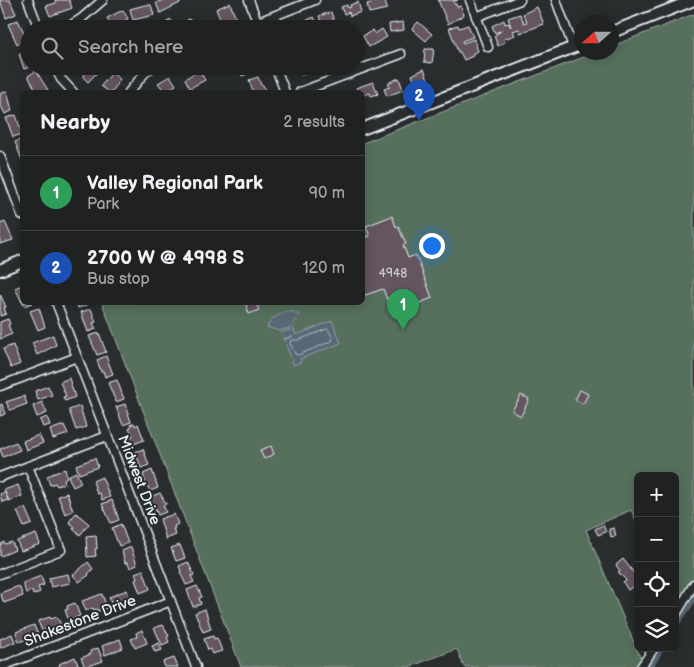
<!DOCTYPE html>
<meta charset="utf-8">
<style>
:root{--surface:#202222;--page:#282a2a;--text:#f1f3f6;--muted:#a2a4a5;--line:#3d3f40;--accent:#ffd166}
body{margin:0;font-family:"Balsamiq Sans",sans-serif;background:var(--page);color:var(--text)}
.controls{position:absolute;right:15px;bottom:15px;display:grid;overflow:hidden;border-radius:8px;box-shadow:0 2px 12px #0003}
.controls button{width:45px;height:45px;display:grid;place-items:center;padding:0;border:0;border-bottom:1px solid var(--line);background:var(--surface);color:var(--text);font:25px sans-serif}
.compass{position:absolute;left:574px;top:15px;width:45px;height:45px;border-radius:50%;background:var(--surface);box-shadow:0 2px 12px #0003;rotate:249deg}
.you{position:absolute;left:431px;top:245px;width:18px;height:18px;margin:-12px;border:4px solid #fff;border-radius:50%;background:#1a73e8;box-shadow:0 0 0 8px #1a73e833}
.badge{display:grid;place-items:center;width:32px;height:32px;border-radius:50%;background:var(--accent);color:#fff;font-size:16px;font-weight:700}
.pin{position:absolute;translate:-50% -41px;filter:drop-shadow(0 1px 2px #0008)}
.pin::after{content:'';position:absolute;top:26px;width:18px;height:15px;background:inherit;clip-path:polygon(0 0,100% 0,50% 100%)}
.list{margin:0;padding:0;list-style:none}
h2{display:flex;justify-content:space-between;align-items:center;height:65px;margin:0;padding:0 20px;font-size:21px}
h2 small{font-size:16px;font-weight:400;color:var(--muted)}
.list li{display:grid;grid-template-columns:32px 1fr auto;gap:15px;align-items:center;box-sizing:border-box;height:75px;padding:0 20px;border-top:1px solid var(--line)}
.list b{display:block;font-size:19px;white-space:nowrap}
.list p{margin:0;font-size:16px;white-space:nowrap;color:var(--muted)}
.list em{font-size:16px;font-style:normal;color:var(--muted)}
.icon{flex:none;width:28px;height:28px;fill:none;stroke:currentColor;stroke-width:2;stroke-linecap:round;stroke-linejoin:round}
.map{position:relative;flex:none;width:694px;height:667px;overflow:hidden}
.search{position:absolute;background:var(--surface);box-shadow:0 2px 12px #0003;left:20px;top:20px;width:345px;height:55px;display:flex;align-items:center;gap:12px;box-sizing:border-box;padding:0 18px;border-radius:28px;color:var(--muted);font-size:19px}
.panel{position:absolute;background:var(--surface);box-shadow:0 2px 12px #0003;left:20px;top:90px;width:345px;height:215px;border-radius:8px}
.map>svg:first-child{display:block}
.green{fill:#56705d;stroke:#9fb0aa}
.water{fill:#596775;stroke:#929ea9}
.lines{fill:none;stroke-linecap:round;stroke-linejoin:round}
.shore{stroke:#afbac4;stroke-width:1}
.canal{stroke:#596775;stroke-width:8}
.building{fill:#655560;stroke:#e8f1f8}
.street-casing{stroke:#e8f1f8;stroke-width:11}
.secondary-casing{stroke:#e8f1f8;stroke-width:14}
.street{stroke:#2a2d2e;stroke-width:8}
.secondary{stroke:#2a2d2e;stroke-width:10}
.labels{text-anchor:middle;dominant-baseline:central;stroke-width:4;stroke-linejoin:round;paint-order:stroke}
.number-label{font-size:12px;fill:#c7cad2}
.street-label{font-size:15px;fill:#e8f1f8;stroke:#2a2d2e}
</style>
<div class="map">
<svg width="694" height="667" viewBox="0 0 694 667">
<rect width="100%" height="100%" fill="#2a2d2e"/>
<filter id="ink" filterUnits="userSpaceOnUse"><feTurbulence type="fractalNoise" baseFrequency=".02" numOctaves="2"/><feDisplacementMap in="SourceGraphic" scale="10" xChannelSelector="R" yChannelSelector="G"/><feConvolveMatrix kernelMatrix="1 2 1 2 8 2 1 2 1" color-interpolation-filters="sRGB"/></filter>
<g filter="url(#ink)">
<path class="green" d="M694,14V577L675,609V476H638V524L631,510L586,530L641,659L637,667H464L457,649L409,667H241L102,303L362,302L363,143L594,53L612,52V46Z"/>
<path class="water" d="M284,312H293L299,315L292,326L296,335L332,321L341,343L300,359L301,362L294,365L284,340L292,337V336L283,339L281,333L288,330L290,331L289,328L279,331L267,327L272,319Z"/>
<g class="lines">
<path class="shore" d="M328,329L333,338L332,341L298,355L295,354L290,343L291,340H298Z"/>
<path class="canal" d="M675,624L694,597
M649,667L660,648"/>
</g>
<path class="building" d="M0,0H10L16,14L6,18Z
M55,0H69L72,8L50,16L46,6L56,3Z
M163,0H179L180,3L160,13L156,3Z
M385,0L387,9L369,13L367,4Z
M438,0H458L453,2L454,4H456L457,7L461,6L464,15L448,24Z
M358,2L361,12L350,16L349,12L344,14L341,7L347,5L348,8L351,7L350,5Z
M230,3L238,24L224,29L216,9Z
M145,5H151L154,15L133,20L130,9Z
M537,7L544,24L520,33L519,29L513,31L515,35L504,39L505,42L498,46L494,36L502,30L495,33L492,26L504,20L505,24L508,23L511,27L508,18L520,14L524,23L527,22L523,14Z
M123,10L128,19L112,27L107,18Z
M331,12L336,27L324,29L319,16Z
M314,17L319,28L298,29L296,25Z
M170,19L177,27L176,29H160Z
M188,19L206,29H186L184,28Z
M18,20L27,39L17,44L8,24Z
M403,22L404,30L390,32L389,24Z
M418,22L432,34L426,41L412,29Z
M458,25L459,28L468,25L473,37L462,41L463,43L474,39L478,51L472,54L473,56L464,60L460,52H458L449,28Z
M382,29L387,37L369,47L363,36L373,30L375,34Z
M425,49H434L432,63L424,62Z
M27,50L29,66H32L24,69L19,54Z
M77,66H93L99,71L88,82L83,77L85,75Z
M113,66H127L121,73Z
M243,66H256L258,70L242,76L239,68Z
M298,66H311L313,72L301,75Z
M424,69L429,82L417,87L412,75Z
M199,70L205,80L190,88L185,79Z
M36,71L48,90L44,92H37L28,76Z
M112,73L120,79L112,92H109L101,86Z
M170,76L176,85L165,92L158,83Z
M258,77L261,85H263L266,92H253L249,80Z
M399,78L403,90L387,96L384,89L390,87L388,83Z
M373,82L378,94L371,96L370,93L362,96V92H358L356,88Z
M7,91L12,111L5,114L0,104V94Z
M16,115L22,134L13,137L6,118Z
M22,139V160L15,142Z
M392,216L396,227L398,226L406,244L403,245L408,258L416,255L432,298L399,311L393,296L387,298L389,305L383,289L362,296V247L365,246L363,238L370,236L366,226Z
M5,222L13,240L0,244V224Z
M22,285V302L32,303L24,306L15,288Z
M0,294L6,307H4L6,314L0,316Z
M76,302H86L87,305L78,308Z
M245,302H267L257,306L259,310L249,314Z
M39,308L45,327L38,330L30,311Z
M91,309L96,322L93,323L96,329L88,332L81,312Z
M8,319L10,324L8,325L12,334L0,339V322Z
M99,333L106,352L97,355L89,336Z
M53,335L56,345L37,355L32,343Z
M13,345L20,364L11,368L3,349Z
M106,356L113,374L105,377L103,371L101,372L97,360Z
M69,378L75,397L65,401L63,397L66,396L60,382Z
M117,380L124,399L116,402L108,383Z
M48,386L52,395L38,400L35,391Z
M580,390L588,394L583,404L575,400Z
M521,395L529,399L521,416L512,411Z
M24,396L27,404L10,410L6,402Z
M42,402L47,413L37,417L33,406Z
M2,404L5,414L0,416V405Z
M125,404L131,422L123,425L116,407Z
M80,406L86,427L76,430L69,410Z
M47,417L50,425L43,427L40,420Z
M134,423L135,426L138,424L144,440L131,445L128,438L133,436L129,428L131,427L130,425Z
M64,425L68,434L53,439L50,430Z
M39,435L43,443L26,450L23,441Z
M16,442L20,450L3,457L0,449Z
M271,446L274,454L264,459L260,450Z
M143,449L149,465L141,468L135,452Z
M95,458L98,467L79,474L76,465Z
M65,469L67,477L64,479L65,483L57,486L55,483L50,485L47,476Z
M152,470L158,488L150,491L147,485L146,486L143,474Z
M76,472L81,483L73,487L68,476Z
M102,477L110,497L102,500L100,493L97,494L93,481Z
M18,485L22,496L9,501L4,490Z
M5,492L8,500L2,502L0,494Z
M67,493L73,511L65,514L58,496Z
M160,493L166,504L163,505L166,512L158,515L150,497Z
M112,500L119,520L111,523L102,504Z
M25,508L32,524L24,527L17,511Z
M76,513L89,524L80,535L73,529L75,527L69,522Z
M174,514L178,524L174,526L175,528L173,529L176,535L166,539L160,519Z
M121,524L128,543L119,546L112,528Z
M603,525L606,532L598,535L595,529Z
M614,528L616,536L611,537L609,529Z
M36,534L40,544L21,551L17,541Z
M96,535L97,549H95L96,556L87,557L86,536Z
M4,542L5,544L12,542L15,550L1,556H0V545Z
M180,545L185,558L176,561L171,548Z
M131,547L137,565L130,568L127,562L125,563L122,551Z
M623,559L638,578V583L628,590L623,582L626,580L618,572L620,571L616,565Z
M88,562L93,569L88,574L89,575L79,582L73,575Z
M188,562L194,575L191,576L194,582L186,585L180,572L181,571L179,566Z
M143,570L150,589L140,593L135,580L137,579L135,573Z
M68,574L70,583L51,587L49,578Z
M41,576L44,585L38,587L40,592L33,595L32,591L26,593L23,583Z
M19,586L23,596L4,603L0,593Z
M197,586L202,597L199,598L201,604L193,607L187,590Z
M127,590L130,599L112,606L109,597Z
M102,594L107,608L98,611L97,609L94,610L93,608L86,611L82,601Z
M75,603L80,616L69,621L65,610L68,609L67,606Z
M205,609L211,629L203,632L195,613Z
M50,617L51,619L57,617L61,625L42,631L38,621Z
M34,625L38,635L19,642L16,632Z
M163,625L169,636L167,637L169,642L162,645L154,628Z
M142,630L147,643L135,648L131,639L137,637L136,633Z
M12,634L15,642L0,648V639Z
M213,636L214,639L217,638L222,651L212,654L210,649L208,650L204,639Z
M120,639L123,648L105,655L102,646Z
M159,643L162,650L155,652L152,646Z
M98,648L103,661L85,667L81,658L91,654L90,651Z
M75,657L78,665L74,667H60L59,664Z
M174,658L178,667H165L163,662Z"/>
<g class="lines">
<defs>
<path id="street" d="M28,0L39,29
M249,0L260,29
M470,0L488,47
M556,0L573,47
M476,17L520,0
M258,22L315,0
M65,29L82,18L103,0
M54,66L61,79L73,92
M275,66L285,92
M129,92L144,74L153,66
M300,92L401,54
M0,156L22,215
M56,302L196,667
M0,386L77,357
M0,477L107,436
M0,574L61,550L28,466
M675,616L694,584
M0,667L171,601
M641,667L654,648"/>
<path id="secondary" d="M612,32L694,0
M362,129L582,44
M0,270L22,261"/>
</defs>
<use href="#street" class="street-casing"/>
<use href="#secondary" class="secondary-casing"/>
<use href="#street" class="street"/>
<use href="#secondary" class="secondary"/>
</g>
</g>
<g class="labels">
<g class="number-label">
<text x="393" y="273">4948</text>
</g>
<g class="street-label">
<text transform="translate(139 480) rotate(69)">Midwest Drive</text>
<text transform="translate(80 621) rotate(-21)">Shakestone Drive</text>
</g>
</g>
</svg>
<div class="controls">
<button>+</button>
<button>−</button>
<button><svg class="icon" aria-label="locate" viewBox="0 0 24 24"><circle cx="12" cy="12" r="6"/><path d="M12 2v4M12 18v4M2 12h4M18 12h4"/></svg></button>
<button><svg class="icon" aria-label="layers" viewBox="0 0 24 24"><path d="M12 4l9 5-9 5-9-5zM3 14l9 5 9-5"/></svg></button>
</div>
<svg class="compass" viewBox="-18 -18 36 36"><path d="M0-13l5 13h-10z" fill="#e53935"/><path d="M0 13l5-13h-10z" fill="#a2a4a5"/></svg>
<div class="you"></div>
<div class="pin badge" style="left:403px;top:330px;background:#2e9e5b">1</div>
<div class="pin badge" style="left:419px;top:121px;background:#1a4fb4">2</div>
<div class="search"><svg class="icon" aria-label="search" viewBox="0 0 24 24"><circle cx="10" cy="10" r="6"/><path d="M15 15l6 6"/></svg>Search here</div>
<section class="panel">
<h2>Nearby<small>2 results</small></h2>
<ul class="list">
<li><span class="badge" style="background:#2e9e5b">1</span><div><b>Valley Regional Park</b><p>Park</p></div><em>90 m</em></li>
<li><span class="badge" style="background:#1a4fb4">2</span><div><b>2700 W @ 4998 S</b><p>Bus stop</p></div><em>120 m</em></li>
</ul>
</section>
</div>
